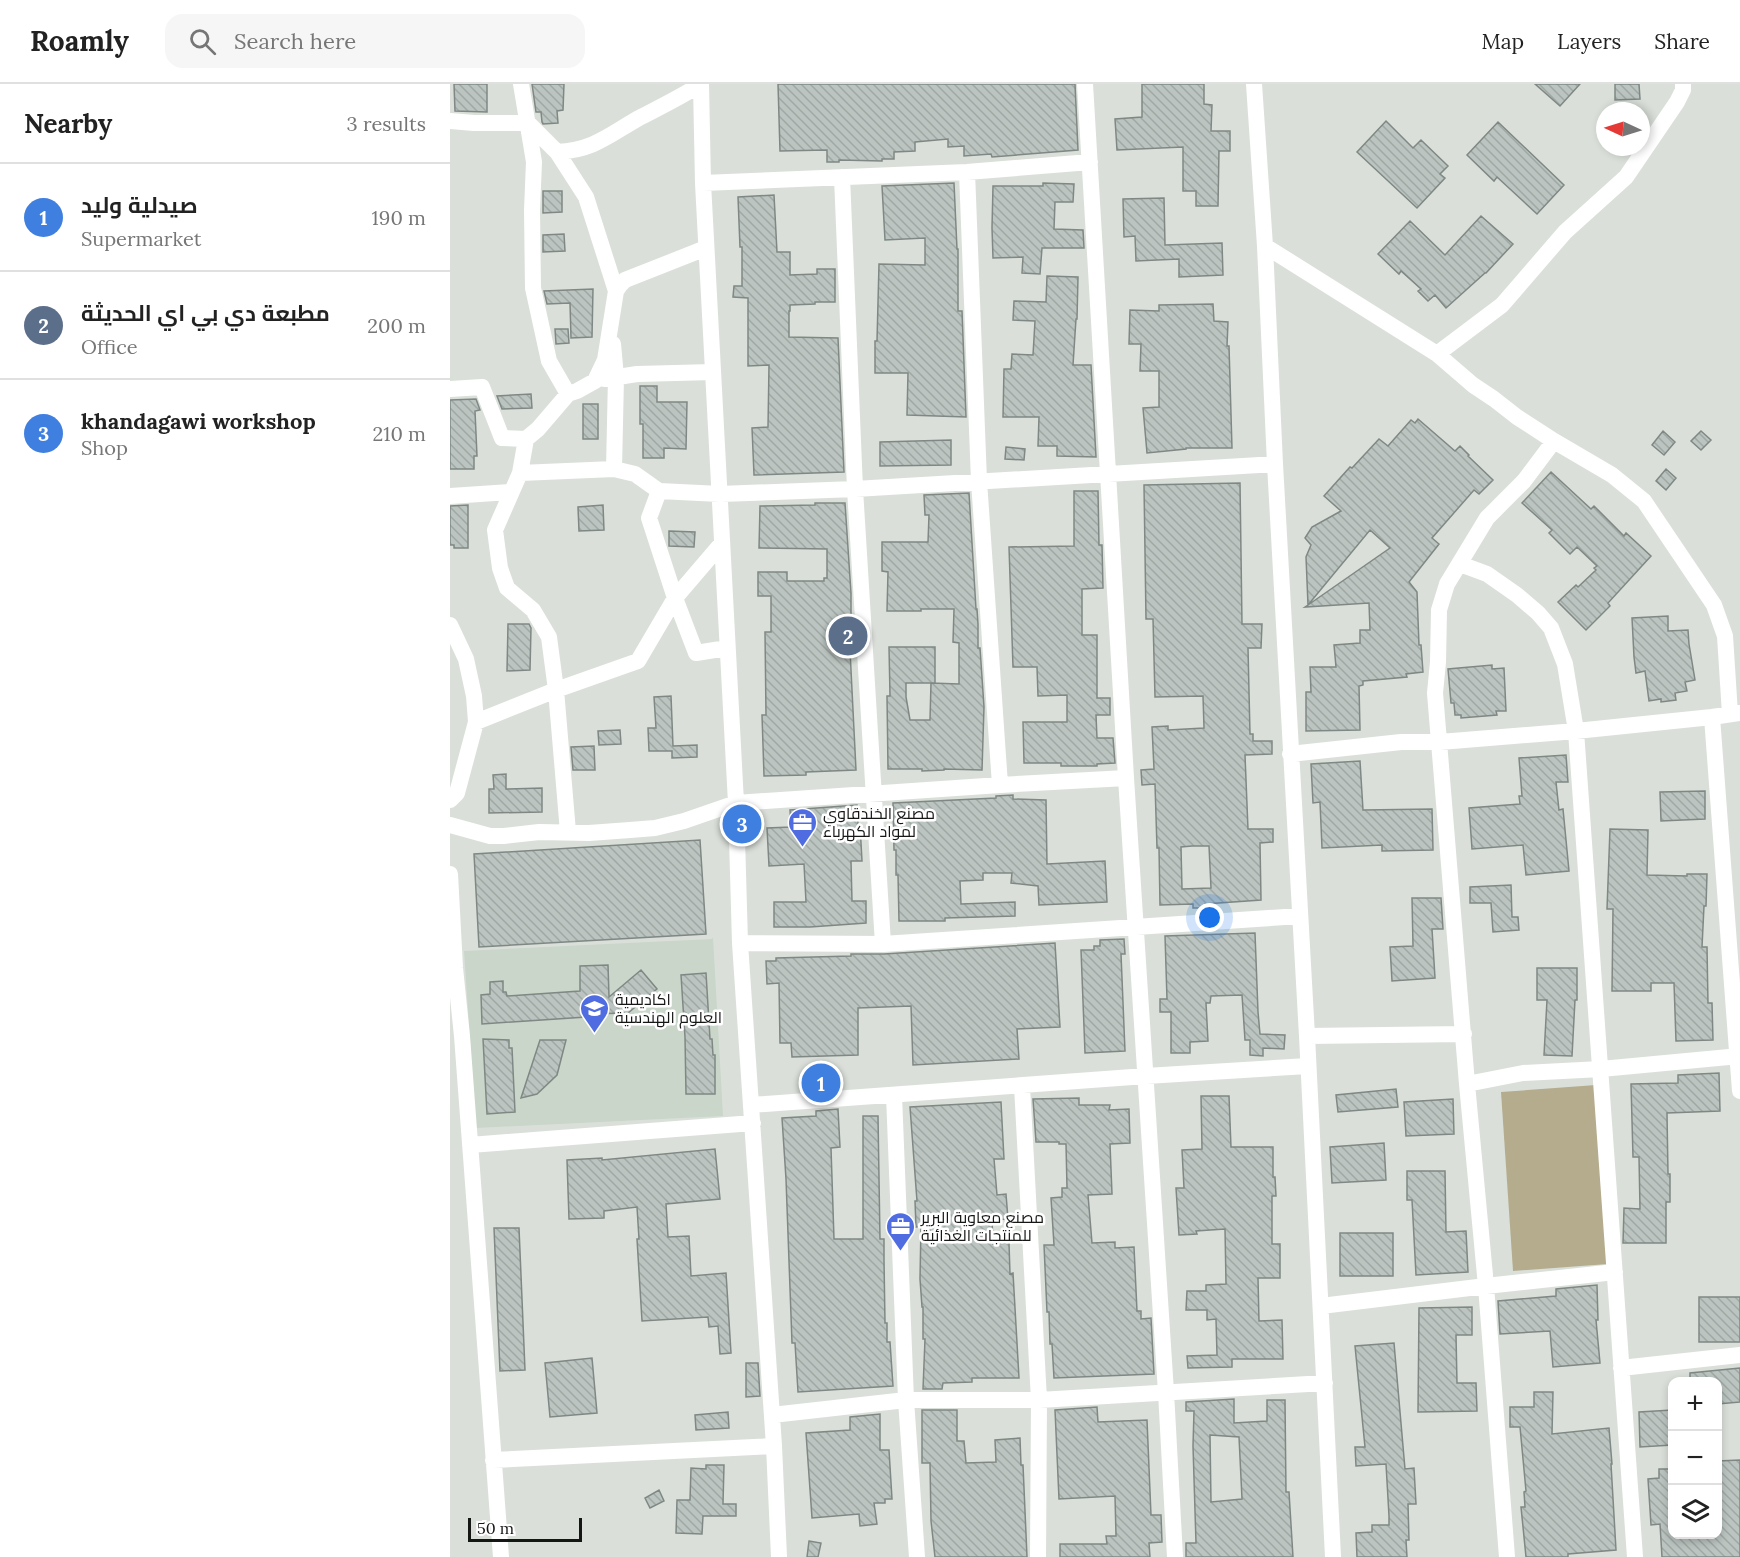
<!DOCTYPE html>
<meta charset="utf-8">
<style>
:root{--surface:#fff;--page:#f6f6f6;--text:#222;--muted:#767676;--line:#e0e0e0;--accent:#0f766e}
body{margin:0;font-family:Lora,Cairo,serif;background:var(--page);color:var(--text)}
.controls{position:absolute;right:18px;bottom:18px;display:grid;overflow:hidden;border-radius:12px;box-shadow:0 3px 9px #0003}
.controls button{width:54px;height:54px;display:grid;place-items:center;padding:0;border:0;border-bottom:2px solid var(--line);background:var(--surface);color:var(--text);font:30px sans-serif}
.compass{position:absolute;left:1146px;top:18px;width:54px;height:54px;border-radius:50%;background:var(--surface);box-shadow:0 3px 9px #0003;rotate:274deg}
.scale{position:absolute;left:18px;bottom:15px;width:114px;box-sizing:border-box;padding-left:6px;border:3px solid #151715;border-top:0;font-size:16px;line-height:21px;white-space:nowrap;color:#151715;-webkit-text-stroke:4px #fff;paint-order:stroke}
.you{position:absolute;left:760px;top:834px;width:21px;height:21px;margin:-15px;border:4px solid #fff;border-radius:50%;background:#1a73e8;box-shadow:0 0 0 9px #1a73e833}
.badge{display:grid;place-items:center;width:39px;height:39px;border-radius:50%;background:var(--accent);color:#fff;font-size:20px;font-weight:700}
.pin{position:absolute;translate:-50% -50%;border:3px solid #fff;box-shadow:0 2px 6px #0006}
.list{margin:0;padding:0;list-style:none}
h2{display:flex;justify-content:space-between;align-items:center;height:78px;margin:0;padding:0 24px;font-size:26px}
h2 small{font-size:20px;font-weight:400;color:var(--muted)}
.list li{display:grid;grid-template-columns:39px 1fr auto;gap:18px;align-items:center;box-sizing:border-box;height:108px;padding:0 24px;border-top:2px solid var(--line)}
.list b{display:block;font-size:22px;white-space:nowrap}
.list p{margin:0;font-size:20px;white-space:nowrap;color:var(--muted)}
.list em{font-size:20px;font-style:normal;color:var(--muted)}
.icon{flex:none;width:33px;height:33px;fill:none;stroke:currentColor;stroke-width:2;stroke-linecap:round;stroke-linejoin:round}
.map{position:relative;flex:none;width:1290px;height:1473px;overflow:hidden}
header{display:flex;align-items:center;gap:36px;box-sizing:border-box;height:84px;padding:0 30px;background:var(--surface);border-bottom:2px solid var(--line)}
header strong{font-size:28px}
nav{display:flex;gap:33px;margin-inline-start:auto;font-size:21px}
.search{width:420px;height:54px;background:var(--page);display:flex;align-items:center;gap:15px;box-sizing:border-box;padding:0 21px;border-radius:18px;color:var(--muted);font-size:22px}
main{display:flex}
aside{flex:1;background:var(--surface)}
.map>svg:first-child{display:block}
.built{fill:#cad6c9}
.green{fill:#b5ac8e}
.building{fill:url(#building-back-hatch);stroke:#7f8884;stroke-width:1.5;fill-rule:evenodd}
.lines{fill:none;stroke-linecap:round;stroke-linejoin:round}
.minor{stroke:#fff;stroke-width:16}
.labels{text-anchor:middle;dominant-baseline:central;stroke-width:5;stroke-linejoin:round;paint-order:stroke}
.poi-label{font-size:16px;fill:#151715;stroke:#fff;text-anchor:start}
</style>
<header>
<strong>Roamly</strong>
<div class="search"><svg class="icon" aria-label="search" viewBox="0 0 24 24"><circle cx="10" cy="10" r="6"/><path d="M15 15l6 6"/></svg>Search here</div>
<nav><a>Map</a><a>Layers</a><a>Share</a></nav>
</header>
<main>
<aside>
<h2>Nearby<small>3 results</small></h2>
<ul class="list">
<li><span class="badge" style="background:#3f7fe0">1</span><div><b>صيدلية وليد</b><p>Supermarket</p></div><em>190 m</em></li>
<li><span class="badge" style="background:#5c6f8a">2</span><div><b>مطبعة دي بي اي الحديثة</b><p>Office</p></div><em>200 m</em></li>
<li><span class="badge" style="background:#3f7fe0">3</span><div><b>khandagawi workshop</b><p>Shop</p></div><em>210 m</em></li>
</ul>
</aside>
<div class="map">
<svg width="1290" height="1473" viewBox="0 0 1290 1473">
<defs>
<pattern id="building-back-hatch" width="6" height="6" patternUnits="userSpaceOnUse" patternTransform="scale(1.5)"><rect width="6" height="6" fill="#bbc4c0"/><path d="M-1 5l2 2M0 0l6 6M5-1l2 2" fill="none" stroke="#a0a8a4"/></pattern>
</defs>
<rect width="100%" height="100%" fill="#dae0d9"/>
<path class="built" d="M263,853L273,1032L26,1044L14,867L262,855Z"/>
<path class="green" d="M1146,1001L1158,1180L1063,1187L1051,1008Z"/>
<path class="building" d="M4,0H37V28L5,27Z
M82,0H114L113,26L107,27L108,39L93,40L92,38L91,28H86Z
M328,0H625L628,66L542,73L541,70L514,72V62L498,63V55L465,58V67L444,68V75H432V77L389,76V78H377V66L330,67Z
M692,0H754V20L762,21L761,47H780V67H769L768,122H746V107H733V63L667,66L665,35L692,33Z
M1085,0H1130L1110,22Z
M1165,0H1189L1190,15L1165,16Z
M936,37L963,64L971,56L998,82L990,90L995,94L967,124L907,68Z
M1048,38L1114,101L1087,130L1047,93L1044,97L1017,71Z
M504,99L507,165H508V227H512L516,333L457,331L458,289H425V257H427L429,180L475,181V154L435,156L432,102Z
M593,99L624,100L623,118H605L604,145L633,146L634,164H592L590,190L572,189L573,173L543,174L542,144L543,102H593Z
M93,107H112V128L93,129Z
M324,111L327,168H340V191L367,190V185H385V218H365V220L340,221V227H339V253L388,254L394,388L304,391L302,344L318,343L319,281L298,282V214L283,213L284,202H292V163H290L288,113Z
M714,114L715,161L772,159L773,191L729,193V175L686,177L685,152L674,153L673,115Z
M1031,132L1063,160L1036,189H1035L996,224L985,211L978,217L968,207L971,205L951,187L949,190L928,170L960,137L995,171Z
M114,150L115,167L93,168V151Z
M597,192L628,193L627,235H626L623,281H641L646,373L607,372V362H588L589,333H553L554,285H561L562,270L583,271L585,237L563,236L564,217L596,218Z
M143,205L142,253L121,254L120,219L97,220L94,207Z
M763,220L764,237L778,238L777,262H779L782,364H736V365L697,369L693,324L709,323V287H690L691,260H679L680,226L709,227V221Z
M105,245H118L119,259L106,260Z
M190,302H207V318H237L236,365L214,364V374H193V340H190Z
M81,310L82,324L52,325L47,312Z
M26,315L30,326L25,327L27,372H24V385H0V316Z
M133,320H148V355H133Z
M968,335L1005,367L1010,362L1019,371L1018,372L1043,396L1029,410L1024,406L982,454L989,460L959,498L967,508L969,561H971L973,588L956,590L957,593L913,597V601L909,602L910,646L856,647V608H861L860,583H886L884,561L910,559V546H920L919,519L855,523L858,521L856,473L861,461L855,454L862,443L891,427L874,412L900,383L902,384L929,355L938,362L961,336L965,339ZM920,446L940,464L858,521Z
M1213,347L1225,358L1214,371L1202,361Z
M1251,347L1261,356L1251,366L1241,357Z
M501,356V381L430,382V358Z
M556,363L575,365L574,376L555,375Z
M1216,385L1226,394L1216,406L1206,397Z
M1101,388L1141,425L1144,422L1174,452L1176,449L1201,472L1158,519L1160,522L1136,546L1108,518L1126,501L1128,503L1146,486L1144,484L1147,482L1127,463L1120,470L1099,449L1102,446L1072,419Z
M790,399L792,540H812L811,564H798L800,650H803V657H822V670L795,671L798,745H823V758L810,759L811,816L755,820L756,824H743V820L710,821L709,764H707L705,700L692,701L691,686L704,685L702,643L718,642V646L754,644L753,612L705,613L703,535H696L694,401ZM742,762H759L761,804L732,805L731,763Z
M624,407H648L649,461H652L653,504L632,505V551H647V614H660V631H646L647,654H663L665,679L647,680V682H611V679H574L573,638H617V611L588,612L587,583H563L559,463L624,462Z
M519,409L526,525H527L528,540V564H530L534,623L532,686L494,685V686L472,687V685H438L437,612H440L439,563H485V599H456V613L460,636H480L481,599L509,600V559L503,558L504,525H471V527H437L438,488L432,487V458H478L479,431H475L474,411Z
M365,419H395L401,509V545H403L404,554V566H400L406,686L356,688V691L314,692L312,631H316L315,548H321V512H308V488H337V497H374V494H377V465L309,464L310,422L365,421Z
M18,421V464H4V461H0V422Z
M153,421L154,446L129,447L128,423Z
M219,447L245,448L244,463L219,462Z
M1218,532V547L1238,546L1239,560L1245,596L1235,598L1237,607L1225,609L1226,616L1211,618V615L1199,617L1195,587L1186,589L1184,573L1182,534Z
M58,540H79L81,544L80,586L57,587Z
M1042,581V585L1054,584L1056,627H1046L1047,631L1011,634V631H1005L1004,619H1001L998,585Z
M221,612L223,662L247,661V673L222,674V667H199L198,644H206L204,613Z
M170,646L171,660L149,661L148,647Z
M144,662L145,686H123L121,663Z
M1116,671L1118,698H1106L1109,726L1113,725L1119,787L1076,791L1073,761L1022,765L1019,724L1070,720L1069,712H1072L1069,674Z
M910,677L913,726L982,725L983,766L932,767V761L872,764L870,718L863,719L861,680Z
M56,690V705L92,704V728L39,729V705H44L43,691Z
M1255,707V735L1211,737L1210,708Z
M563,711V715L596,716L597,780L655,777L657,818L589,821L588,802L561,799L562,789H533V796L510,797L511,820L565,818V832L495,834V837H449L448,791H446V766H444L443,719L546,714V712Z
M407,721L408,741H410L412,777H401L402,817H416V839L360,843H324V818H356L354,780L319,782L317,744L341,743L340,726Z
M1160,745L1198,746L1197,791L1237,792V790H1257L1256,822H1254L1252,863H1257L1258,919H1262L1263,956L1226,957L1224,899H1201V907H1162L1163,825H1157Z
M250,756L256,850L29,863L24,770Z
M1061,801L1062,833H1068L1069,846L1043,848L1041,819H1020V803Z
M962,814H991L993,845H982L985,894L942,897L940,863L963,862Z
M805,849L808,928L810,950L835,951L834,965L813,964V972L800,971V956H795L792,911L761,912L760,919H756L758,957L740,958V969H721V928H710V915H717L715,852Z
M674,855L675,870H671L675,967L635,969L631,866H644V862H650V856Z
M605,859L610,943L567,945L569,975L463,981L461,922L408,924V971L342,973L341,959H330L329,899L317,900L316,877H326V874L401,872V870H434Z
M158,881L159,913L191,886L207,905L178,929L136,930V933L32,940L31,911L40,910V898L53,897V908H56L57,912L130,907V882Z
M1087,884H1127V916H1125L1122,972L1094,971L1097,916H1087Z
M256,889L260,955H262L263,971H265V1010H236L235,953L231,891Z
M33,955L59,956V964H62L65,1028L37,1030Z
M90,956H116L107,991L87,1010L71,1014Z
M1269,989L1270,1027L1217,1029L1218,1090H1220V1118H1216V1159H1173L1174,1124L1190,1125L1189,1073H1183L1181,1000L1228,999V991Z
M946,1005L948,1023L888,1028L886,1011Z
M751,1012H779L781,1063H823V1093H825L826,1112H822V1160H830V1194H808L809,1237L832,1236L833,1275H782V1283L738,1284L737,1272L767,1271L766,1235L757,1236V1226H736L737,1207H756V1201L776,1200L775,1145L746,1147L747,1150L729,1151L726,1104H734L732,1066L752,1065Z
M629,1014V1021H660L659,1026L679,1025L680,1059L660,1060L662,1110L638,1111L642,1159L665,1158V1164L684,1163L687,1227H691V1235L701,1234L704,1290L604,1294L602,1260H600L599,1228H597L594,1161H604L601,1114L612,1113V1104H617L616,1060H609V1058H586L583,1015Z
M1003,1015L1004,1050L956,1052L954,1018Z
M551,1018L554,1075H544L547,1111L556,1110L558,1135L542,1136L543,1160L559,1159L560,1190L563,1189L569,1294H522V1298L493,1299L492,1305H473L475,1255H473V1223H472L470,1195L471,1142L466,1143L465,1117H467L460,1023Z
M388,1025L390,1063L381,1064L384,1155H413V1032H428L430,1155H434V1176L435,1239H437V1258H440L443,1302L348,1308L345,1259H342L336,1095L332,1034L366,1032V1027Z
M934,1059L936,1096L882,1099L880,1063Z
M265,1065L270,1115L216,1120L218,1153L239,1152L241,1192L276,1189L281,1269L270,1270L268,1242L259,1243L258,1233L192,1237L187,1155H189L187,1123L154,1127V1134L119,1135L117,1076L152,1074V1076Z
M957,1087H995L996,1148L1016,1147L1018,1188L966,1191L962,1116H957Z
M44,1144H69L75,1286L50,1287Z
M890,1149H943V1192H890Z
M1147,1201L1148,1236H1146L1150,1279L1103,1283L1100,1247L1050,1250L1048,1217L1106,1212V1205Z
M1249,1213H1290V1258H1249Z
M1022,1223V1251H1006L1007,1299H1026L1027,1327L968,1328L969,1224Z
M944,1259L955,1385L964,1384L966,1420H958L959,1456H956L957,1473H907L906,1449L922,1448V1441H939V1432L936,1380L906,1382L905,1363H915L905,1262Z
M142,1274L147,1329L100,1333L95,1279Z
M296,1279H308L310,1312L296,1313Z
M1290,1284V1318L1268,1320V1298H1240V1289Z
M1084,1308H1103L1102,1350L1159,1344L1162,1380H1161L1166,1466L1118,1470V1473H1076L1071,1423H1075L1074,1408L1076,1407L1070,1343H1060V1323H1084Z
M784,1315V1339L817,1337V1316H835L836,1408H839L843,1473H736V1459H746L743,1362L744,1327H736V1318ZM760,1351L789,1353L792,1415L761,1418Z
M647,1323L648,1338L697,1336L701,1431H711L712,1458L699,1459L700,1473H610V1460H657L656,1452H666L665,1412L609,1415L605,1326Z
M472,1326H507V1357H514L516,1379L546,1378L545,1356L570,1354L571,1381H573L577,1473H485L481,1437L480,1379H472Z
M1222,1326V1361L1190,1363L1189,1328Z
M278,1328L279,1344L246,1346L245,1331Z
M430,1330V1366H439L442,1415H435V1419H424L427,1440L410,1442L409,1430L362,1434L356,1349L400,1346V1333Z
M1290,1376V1473H1212L1210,1440L1201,1441L1198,1395L1209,1394V1385H1222V1450H1268V1377Z
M256,1381H274L273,1420H286V1432H253L252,1450L226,1449L227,1416H240L241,1384L256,1385Z
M209,1406L214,1417L200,1424L195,1414Z
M359,1457L371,1459L368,1473H357Z"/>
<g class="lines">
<path class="minor" d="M71,0L84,78L82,126L83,204L99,277L118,310
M251,0L253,99L286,719L290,859L324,1362L329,1473
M635,0L676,694L716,1308L725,1473
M804,0L815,162L825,380L857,952L883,1473
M0,37L24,39H78L107,68C144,66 159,51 189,34C210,23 231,13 251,0
M107,68L136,113L166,207
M517,88L529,397L550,701
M392,93L405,405L433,860
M253,99L517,88L640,78
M815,162L987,270L1023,301L1044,315L1067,333L1104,357L1162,391L1194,417L1264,521L1275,552L1280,630
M163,260L166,293L164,385
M987,270L1052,221L1115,148L1176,93L1227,18L1233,6V0
M155,295L187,290L263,288
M0,305L32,303L52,354L76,355L88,345L118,310L127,307L145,297L155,276L166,207L170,201L175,196L256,164
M76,355L70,389L45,446L50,484L57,504L83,526L99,553L106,606L118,748
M70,389L164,385L185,390L209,407L270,410L405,405L825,380
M209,407L199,434L225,514L246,569L277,564
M0,412L61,408
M1010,480L1037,490L1067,511L1088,529L1101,544L1115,580L1126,647L1185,1473
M0,541L16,575L24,612L26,638L7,709L0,716
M1262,633L1290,1007
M26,638L106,606L188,577L225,514L272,459
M840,670L951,658H990L1126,647L1262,633L1290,629
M0,741L40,752H54L89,748L139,749L180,746L205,744L234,737L286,719L550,701L676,694
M0,790L5,884L12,952L51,1473
M290,859L433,860L850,832
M857,952L1014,950
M1017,1000L1073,989L1151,985L1290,972
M572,1002L589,1316L588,1473
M444,1011L456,1316L467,1473
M301,1021L696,992L858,982
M20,1061L303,1039
M871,1222L1036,1202L1165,1188
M1171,1284L1290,1271
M322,1331L456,1316H589L875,1299
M43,1376L324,1362
M1057,1473L1036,1202L1017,1000L985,609L988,578L989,526L997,500L1037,434L1074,397L1104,357"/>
</g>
<defs>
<symbol id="office-pin" viewBox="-11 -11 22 30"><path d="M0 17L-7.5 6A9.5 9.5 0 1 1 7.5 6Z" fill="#506ce1" stroke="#fff"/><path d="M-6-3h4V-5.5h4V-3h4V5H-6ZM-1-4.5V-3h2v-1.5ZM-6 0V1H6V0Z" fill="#fff"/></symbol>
<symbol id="university-pin" viewBox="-11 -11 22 30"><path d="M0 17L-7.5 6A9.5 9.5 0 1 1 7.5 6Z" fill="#506ce1" stroke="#fff"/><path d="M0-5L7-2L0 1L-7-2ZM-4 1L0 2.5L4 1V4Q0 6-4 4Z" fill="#fff"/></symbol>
</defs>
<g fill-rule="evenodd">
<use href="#office-pin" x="336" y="722" width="33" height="45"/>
<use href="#university-pin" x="128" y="908" width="33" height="45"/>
<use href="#office-pin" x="434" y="1126" width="33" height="45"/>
</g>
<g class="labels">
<g class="poi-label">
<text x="373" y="729">مصنع الخندقاوي<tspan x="373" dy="18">لمواد الكهرباء</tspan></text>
<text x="165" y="915">اكاديمية<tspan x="165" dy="18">العلوم الهندسية</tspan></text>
<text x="471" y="1133">مصنع معاوية البرير<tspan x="471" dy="18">للمنتجات الغذائية</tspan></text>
</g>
</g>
</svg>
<div class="controls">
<button>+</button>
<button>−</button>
<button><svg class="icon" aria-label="layers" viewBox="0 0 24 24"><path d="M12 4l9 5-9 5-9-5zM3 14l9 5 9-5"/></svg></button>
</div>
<svg class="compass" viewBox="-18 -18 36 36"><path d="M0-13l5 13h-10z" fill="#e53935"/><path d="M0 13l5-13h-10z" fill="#767676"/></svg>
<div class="scale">50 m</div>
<div class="you"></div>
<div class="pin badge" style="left:371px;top:999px;background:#3f7fe0">1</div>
<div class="pin badge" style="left:398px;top:552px;background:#5c6f8a">2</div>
<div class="pin badge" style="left:292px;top:740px;background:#3f7fe0">3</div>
</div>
</main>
